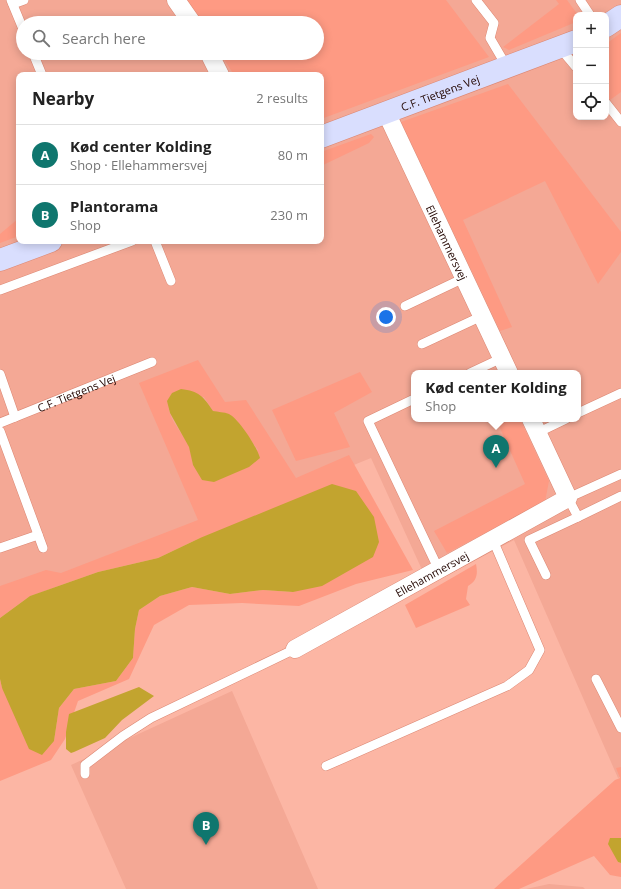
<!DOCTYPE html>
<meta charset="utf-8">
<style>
:root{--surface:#fff;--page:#f6f6f6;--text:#222;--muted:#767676;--line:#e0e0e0;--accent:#0f766e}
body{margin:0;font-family:"Open Sans",sans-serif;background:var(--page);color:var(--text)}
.controls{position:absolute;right:12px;top:12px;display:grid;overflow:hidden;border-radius:8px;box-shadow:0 2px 10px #0003}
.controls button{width:36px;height:36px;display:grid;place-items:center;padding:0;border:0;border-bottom:1px solid var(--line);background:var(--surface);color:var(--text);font:20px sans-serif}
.you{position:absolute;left:386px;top:317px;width:14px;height:14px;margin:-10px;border:3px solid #fff;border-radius:50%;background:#1a73e8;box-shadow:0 0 0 6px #1a73e833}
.badge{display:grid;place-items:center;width:26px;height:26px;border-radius:50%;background:var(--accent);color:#fff;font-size:13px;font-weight:700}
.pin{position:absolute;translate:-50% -33px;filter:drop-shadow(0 1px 2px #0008)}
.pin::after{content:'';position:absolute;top:21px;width:14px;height:12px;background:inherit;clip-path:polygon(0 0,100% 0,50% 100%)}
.popup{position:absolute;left:411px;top:370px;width:170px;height:52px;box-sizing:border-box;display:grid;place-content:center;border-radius:8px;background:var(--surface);filter:drop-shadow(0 1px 3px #0005);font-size:13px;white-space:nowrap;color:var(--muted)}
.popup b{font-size:15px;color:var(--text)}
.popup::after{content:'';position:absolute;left:50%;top:100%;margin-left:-8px;border:8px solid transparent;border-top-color:var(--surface)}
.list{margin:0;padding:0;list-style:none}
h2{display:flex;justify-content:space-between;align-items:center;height:52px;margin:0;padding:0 16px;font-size:17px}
h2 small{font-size:13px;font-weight:400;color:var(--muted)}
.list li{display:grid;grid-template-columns:26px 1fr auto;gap:12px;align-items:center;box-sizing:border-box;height:60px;padding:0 16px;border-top:1px solid var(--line)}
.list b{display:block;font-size:15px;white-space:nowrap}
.list p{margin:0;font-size:13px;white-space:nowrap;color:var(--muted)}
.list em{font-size:13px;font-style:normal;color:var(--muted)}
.icon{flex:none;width:22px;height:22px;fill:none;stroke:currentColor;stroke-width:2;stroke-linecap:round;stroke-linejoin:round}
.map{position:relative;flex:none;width:621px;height:889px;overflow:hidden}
.search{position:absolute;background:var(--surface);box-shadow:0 2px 10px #0003;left:16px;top:16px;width:308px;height:44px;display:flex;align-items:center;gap:10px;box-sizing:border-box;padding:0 14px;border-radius:22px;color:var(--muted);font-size:15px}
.panel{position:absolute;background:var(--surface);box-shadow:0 2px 10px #0003;left:16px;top:72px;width:308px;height:172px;border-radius:8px}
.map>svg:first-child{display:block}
.built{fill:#f4a895;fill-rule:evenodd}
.green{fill:#fe9a83;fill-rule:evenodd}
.water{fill:#c2a42f}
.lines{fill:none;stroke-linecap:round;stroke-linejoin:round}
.lane-casing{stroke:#db8773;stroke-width:10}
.street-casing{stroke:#db8773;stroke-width:19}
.secondary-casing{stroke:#db8773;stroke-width:23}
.lane{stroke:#fff;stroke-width:9}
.street{stroke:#fff;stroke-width:18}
.secondary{stroke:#d9defe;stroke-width:22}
.labels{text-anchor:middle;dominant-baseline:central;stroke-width:3;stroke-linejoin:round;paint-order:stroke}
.street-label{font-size:11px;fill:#220501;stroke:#fcb6a4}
</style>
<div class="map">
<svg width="621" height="889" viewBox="0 0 621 889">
<rect width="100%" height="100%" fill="#fcb6a4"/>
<path class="built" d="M0,0H621V777L618,778L514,540L429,585L371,458L0,609ZM576,15H606V117H576ZM23,23H317V53H23ZM19,75H321V241H19ZM414,373H578V419H414Z
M232,691L318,889H126L71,765Z
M549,884L583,887L585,889H526Z"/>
<path class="green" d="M187,0H446L489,57L321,119V75H234L220,53H317V23H201Z
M556,0H567L578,15H576V22L509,50L503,47L559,4Z
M621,33V92L610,100L606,94V44Z
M508,84L621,232V252L598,284L545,181L463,220L512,327L500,331L401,122Z
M371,134L374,137L369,143L321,166V152Z
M19,218V236L0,243V234Z
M198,360L225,402L246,400L296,478L349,455L413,570L356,584L299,606L242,603L189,605L154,625L129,679L78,701L65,739L51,760L0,781V679L2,688L54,741L59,708L74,689L116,681L133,658L135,629L139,610L160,596L192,587L230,594L263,590L293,592L200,538L158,558L98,572L30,596L0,618V586L46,570L61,573L198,520L139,383ZM172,393L204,397L213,411L229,415L236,420L258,450L193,465C192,459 191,452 189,446C180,428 161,414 172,393Z
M360,372L372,392L334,413L350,447L296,461L272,410Z
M496,419H520L549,481L545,502L447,553L434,531L525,484Z
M476,564C478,574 477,581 468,586L466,599L470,605L416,628L405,605Z
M621,767V838H610L618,862L621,863V877L610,875L594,856L519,889H494L615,780L620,778L616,768Z"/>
<path class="water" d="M181,389C199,391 203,396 213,411C218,412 224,412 229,414C239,419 257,447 260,458L249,467L214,482L202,480L193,465L189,447L170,413L167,401L172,393Z
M332,484L356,491L374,517L379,542L373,557L322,586L293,592L263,590L230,594L192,587L160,596L139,610L135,629L133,658L116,681L74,689L59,708L54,741L42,755L29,749L2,688L0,679V618L30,596L98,572L158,558L200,538Z
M139,687L154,696L122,720L105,738L74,752L71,753L66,749V732L69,714Z
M610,838H621V863L618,862L608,844Z"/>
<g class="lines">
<defs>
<g id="lane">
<path d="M11,0L23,29"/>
<path d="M476,0L494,23L490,38L507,67"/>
<path d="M580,0L590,15"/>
<path d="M13,4L24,0"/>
<path d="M560,48L576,67"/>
<path d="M33,53L42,75"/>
<path d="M606,103L621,122"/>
<path d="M155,241L171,281"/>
<path d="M0,290L132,241"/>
<path d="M405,306L464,278"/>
<path d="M422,344L482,316"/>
<path d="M470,373L502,358"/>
<path d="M0,374L15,417"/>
<path d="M414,399L368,421L439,570"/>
<path d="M578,413L621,393"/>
<path id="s1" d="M0,423L152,362"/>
<path d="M0,431L43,548"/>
<path d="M537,433L566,419"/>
<path d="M621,474L568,498L578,517L621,496"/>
<path d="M0,548L38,535"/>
<path d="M546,575L529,540L578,517"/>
<path d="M596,679L621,728"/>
<path d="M326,766L507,686L529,670L540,650L493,540"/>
<path d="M85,774V765L123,736L151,718L295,649"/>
</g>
<g id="street">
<path d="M176,0L192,23"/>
<path d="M209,53L220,75"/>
<path id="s2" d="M386,112L509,373"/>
<path id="s3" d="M295,649L568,498L531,419"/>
</g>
<g id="secondary">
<path d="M606,26L621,16"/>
<path id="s4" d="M321,137L576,41"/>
<path d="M0,260L51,241"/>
</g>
</defs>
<use href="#lane" class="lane-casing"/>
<use href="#street" class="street-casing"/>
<use href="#secondary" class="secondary-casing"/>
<use href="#lane" class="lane"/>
<use href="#street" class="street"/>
<use href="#secondary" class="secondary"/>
</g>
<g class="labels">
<g class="street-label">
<text stroke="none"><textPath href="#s4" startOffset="127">C.F. Tietgens Vej</textPath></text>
<text stroke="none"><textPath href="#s2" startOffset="144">Ellehammersvej</textPath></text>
<text stroke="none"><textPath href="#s1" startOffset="82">C.F. Tietgens Vej</textPath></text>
<text stroke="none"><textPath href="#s3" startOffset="156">Ellehammersvej</textPath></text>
</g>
</g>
</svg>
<div class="controls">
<button>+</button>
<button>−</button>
<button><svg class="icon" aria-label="locate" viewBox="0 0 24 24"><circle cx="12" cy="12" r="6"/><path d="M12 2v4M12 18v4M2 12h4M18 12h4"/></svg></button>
</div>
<div class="you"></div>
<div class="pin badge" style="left:496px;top:468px">A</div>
<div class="popup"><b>Kød center Kolding</b>Shop</div>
<div class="pin badge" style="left:206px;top:845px">B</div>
<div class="search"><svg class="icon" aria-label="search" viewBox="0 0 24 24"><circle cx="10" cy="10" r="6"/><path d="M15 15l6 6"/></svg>Search here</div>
<section class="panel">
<h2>Nearby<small>2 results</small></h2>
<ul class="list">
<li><span class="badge">A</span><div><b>Kød center Kolding</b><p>Shop · Ellehammersvej</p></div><em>80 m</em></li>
<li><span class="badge">B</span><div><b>Plantorama</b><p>Shop</p></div><em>230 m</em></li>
</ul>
</section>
</div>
